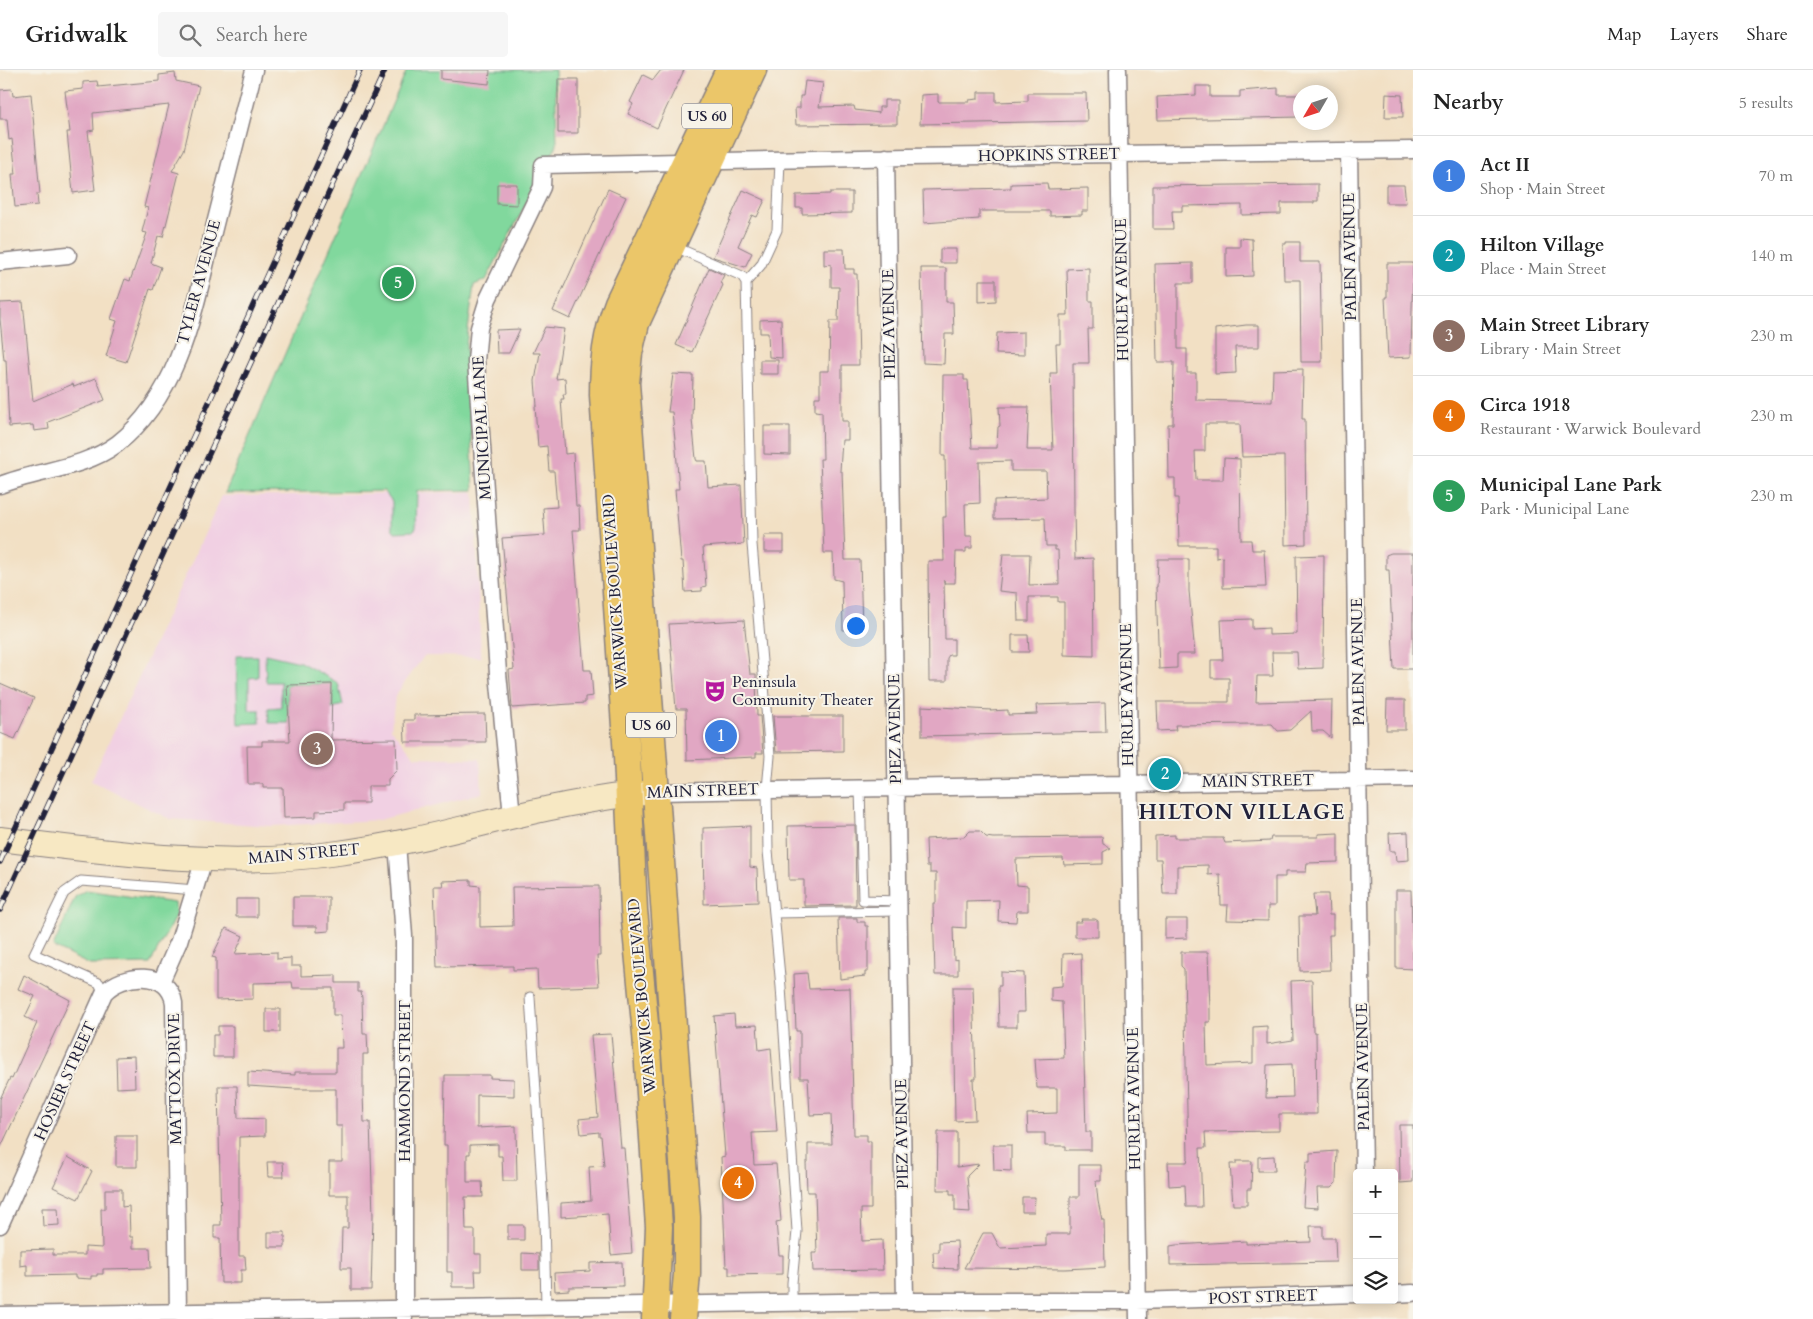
<!DOCTYPE html>
<meta charset="utf-8">
<style>
:root{--surface:#fff;--page:#f6f6f6;--text:#222;--muted:#767676;--line:#e0e0e0;--accent:#b5179e}
body{margin:0;font-family:Cardo,serif;background:var(--page);color:var(--text)}
.controls{position:absolute;right:15px;bottom:15px;display:grid;overflow:hidden;border-radius:5px;box-shadow:0 2px 12px #0003}
.controls button{width:45px;height:45px;display:grid;place-items:center;padding:0;border:0;border-bottom:1px solid var(--line);background:var(--surface);color:var(--text);font:25px sans-serif}
.compass{position:absolute;left:1293px;top:15px;width:45px;height:45px;border-radius:50%;background:var(--surface);box-shadow:0 2px 12px #0003;rotate:231deg}
.you{position:absolute;left:855px;top:555px;width:18px;height:18px;margin:-12px;border:4px solid #fff;border-radius:50%;background:#1a73e8;box-shadow:0 0 0 8px #1a73e833}
.badge{display:grid;place-items:center;width:32px;height:32px;border-radius:50%;background:var(--accent);color:#fff;font-size:16px;font-weight:700}
.pin{position:absolute;translate:-50% -50%;border:2px solid #fff;box-shadow:0 1px 5px #0006}
.list{margin:0;padding:0;list-style:none}
h2{display:flex;justify-content:space-between;align-items:center;height:65px;margin:0;padding:0 20px;font-size:21px}
h2 small{font-size:16px;font-weight:400;color:var(--muted)}
.list li{display:grid;grid-template-columns:32px 1fr auto;gap:15px;align-items:center;box-sizing:border-box;height:80px;padding:0 20px;border-top:1px solid var(--line)}
.list b{display:block;font-size:19px;white-space:nowrap}
.list p{margin:0;font-size:16px;white-space:nowrap;color:var(--muted)}
.list em{font-size:16px;font-style:normal;color:var(--muted)}
.icon{flex:none;width:28px;height:28px;fill:none;stroke:currentColor;stroke-width:2;stroke-linecap:round;stroke-linejoin:round}
.map{position:relative;flex:none;width:1413px;height:1249px;overflow:hidden}
header{display:flex;align-items:center;gap:30px;box-sizing:border-box;height:70px;padding:0 25px;background:var(--surface);border-bottom:1px solid var(--line)}
header strong{font-size:24px}
nav{display:flex;gap:28px;margin-inline-start:auto;font-size:18px}
.search{width:350px;height:45px;background:var(--page);display:flex;align-items:center;gap:12px;box-sizing:border-box;padding:0 18px;border-radius:5px;color:var(--muted);font-size:19px}
main{display:flex}
aside{flex:1;background:var(--surface)}
.map>svg:first-child{display:block}
.built{fill:#f1d0e3}
.green{fill:#81d89d;stroke:#527d6c}
.building{fill:#e1a7c3;fill-rule:evenodd}
.lines{fill:none;stroke-linecap:round;stroke-linejoin:round}
.service-casing{stroke:#8a8180;stroke-width:11}
.minor-casing{stroke:#8a8180;stroke-width:19}
.secondary-casing{stroke:#8a8180;stroke-width:26}
.primary-casing{stroke:#8a8180;stroke-width:29}
.service{stroke:#fff;stroke-width:9}
.minor{stroke:#fff;stroke-width:16}
.secondary{stroke:#f7e8c3;stroke-width:24}
.primary{stroke:#ebc669;stroke-width:26}
.rail-casing{stroke:#22223b;stroke-width:5.5}
.rail{stroke:#f7f3e8;stroke-width:4;stroke-dasharray:11;stroke-linecap:butt}
.labels{text-anchor:middle;dominant-baseline:central;stroke-width:4;stroke-linejoin:round;paint-order:stroke}
.shield{fill:#f7f3e8;stroke:#62616f;stroke-width:1}
.shield-label{font-size:15px;font-weight:bold;fill:#22223b}
.street-label{font-size:16px;fill:#22223b;stroke:#f7f3e8}
.poi-label{font-size:16px;fill:#22223b;stroke:#f7f3e8;text-anchor:start}
.district-label{font-size:21px;font-weight:bold;letter-spacing:1px;fill:#22223b;stroke:#f7f3e8}
</style>
<header>
<strong>Gridwalk</strong>
<div class="search"><svg class="icon" aria-label="search" viewBox="0 0 24 24"><circle cx="10" cy="10" r="6"/><path d="M15 15l6 6"/></svg>Search here</div>
<nav><a>Map</a><a>Layers</a><a>Share</a></nav>
</header>
<main>
<div class="map">
<svg width="1413" height="1249" viewBox="0 0 1413 1249">
<rect width="100%" height="100%" fill="#f7f3e8"/>
<filter id="ink" filterUnits="userSpaceOnUse"><feTurbulence type="fractalNoise" baseFrequency=".02" numOctaves="2"/><feDisplacementMap in="SourceGraphic" scale="10" xChannelSelector="R" yChannelSelector="G"/><feConvolveMatrix kernelMatrix="1 2 1 2 8 2 1 2 1" color-interpolation-filters="sRGB"/></filter>
<filter id="wash" filterUnits="userSpaceOnUse"><feTurbulence type="fractalNoise" baseFrequency=".0096" numOctaves="4" result="noise"/><feDisplacementMap in="SourceGraphic" scale="20" xChannelSelector="R" yChannelSelector="G"/><feGaussianBlur stdDeviation="1.12" result="paint"/><feColorMatrix in="noise" values="0 0 0 0 0 0 0 0 0 0 0 0 0 0 0 0 0 1.4 0 .05"/><feComposite in="paint" operator="in"/></filter>
<g filter="url(#wash)">
<rect width="100%" height="100%" fill="#f2e0c4"/>
<path class="built" d="M474,422L481,587L424,586L395,626L391,659L415,687L480,689L482,723L379,750L271,756L170,749L91,711L222,426Z"/>
<path class="green" d="M407,0H555L557,75L486,210L474,215L466,275L474,420L417,421L416,458L413,461L395,462L392,458V431L384,421L225,423Z
M265,584L300,592L338,613L343,635L332,638L331,614L287,615L289,653H269L268,638L281,637V612H266Z
M236,586H258V607L249,608V640H260V653L238,654Z
M86,820L175,833L176,845L150,894L90,895L53,877L75,827Z"/>
<g id="blocks">
<path class="building" d="M441,0H490L489,14L441,9Z
M661,0H684L657,58L628,44L633,34L630,32L643,5L653,10Z
M175,3L176,11L199,16L184,80L172,101L179,103L163,167L158,166L151,193L161,197L153,220L150,219L126,292L106,286L117,251L111,249L125,209L130,211L147,163L142,162L148,138L144,137L169,35L93,43L94,60L88,61L95,120L73,123L67,62H70L65,21L83,19V12L97,11L98,17L159,11V5Z
M558,9H578V63H558Z
M805,11L823,13L819,37L854,36L855,40L879,43V37H884V30H897V54L796,55L795,38H800V26H803Z
M1196,16H1210V27H1240V21L1278,18V25H1300V47L1158,50L1157,27L1196,25Z
M12,19L13,26L31,24L40,124H37L38,135L15,137L12,104H16L12,69L9,70L7,49H0V20Z
M978,22H996V32L1028,31V23H1086L1087,51L920,54L921,25L938,24V32H969V30L978,29Z
M1386,24L1402,25L1403,47H1385Z
M1047,113L1048,119L1088,118V141H1082V145L1050,146V141H979V149L924,153L923,120L1011,118V114Z
M497,114H517V135L497,134Z
M1318,114V131H1314V133H1281V144L1242,145V135L1182,136V141H1172L1173,159H1153V116Z
M1386,115H1404L1406,133H1386Z
M608,119L626,127L570,249L553,241Z
M743,120L765,130L757,147L752,145L738,176L752,183L745,197L713,187Z
M830,122H852V143L802,144V138H796V125L830,124Z
M1240,168L1252,169L1253,206L1226,207V177H1240Z
M1286,172H1300V192H1320L1322,292H1301L1300,210H1284L1283,174H1286Z
M824,179H844L845,199H854V204H857L859,295H842V351H848V370H842L840,401H842L845,490H860L862,560H843L842,511L834,509L833,483H824L820,389H823L822,342L815,341V327H820V301H829L830,251H838L839,217H831V194L824,195Z
M940,179H956V193H940Z
M1193,193V213H1178V279H1187V303H1196V330L1272,332L1273,300L1303,299L1302,349H1305L1306,474L1285,475L1284,386L1242,387L1240,354H1205V381H1195L1196,410H1223L1224,388L1240,389L1241,470H1251L1252,480H1264L1266,517L1223,518V487L1216,488V476H1179L1178,428H1175V408H1169L1168,354H1173L1174,292H1157L1155,194Z
M1387,193H1413L1411,287L1388,288L1385,227H1387Z
M709,198L724,205L720,213L723,215L692,282L676,275Z
M921,198H946V232H953L954,264H945L944,294L923,293Z
M1089,198V231H1093V259H1088L1089,293H1073L1074,440L1075,489L1093,488L1094,586L1064,585V532H1058V527H1029V551H1018L1017,523L999,521L1003,484H1030L1029,515L1059,514L1058,480H1055V476H1046L1045,448L994,449V430L1047,428L1046,401H1011V391L979,392L980,433L965,434L966,466H972V478H966V482H956L955,513H944V510L945,569H954V585H949L947,588V611H929L928,491H944L943,447H946L945,386H942L943,305H964V310H968L972,378H997L998,357L1000,356L999,337H1029L1027,380H1053L1050,303H1057L1056,274H1060V245H1068L1067,199Z
M979,210H996V231L979,232Z
M23,232L33,331L73,314L74,317L96,308L105,330L48,352L49,359L34,361L33,355L9,357L6,290H4L0,249V233Z
M781,249L782,288L769,287L768,263H760V250Z
M1246,255H1259V277H1235L1236,303L1215,304V259Z
M545,257L564,259L556,309L565,308L566,324H563L564,329H561L565,384L573,383L576,436H579L580,460H573L584,600H591L593,626L585,627V633L512,638L509,600L514,599L502,468L545,465L543,438L557,437L554,401H549L547,376L538,377L535,336H537L535,311L540,283H533Z
M520,259L509,283H497L496,260Z
M1024,262V285L996,284L997,263Z
M760,290H778V304H760Z
M673,304L693,305L692,349L696,389L697,391H706L708,417L741,415L744,474L703,477L706,516L702,517V521L685,522L683,491H681L675,419H679L676,379L672,342H668Z
M764,356H790V385L764,384Z
M764,465H784V482H764Z
M1391,483H1413V599H1394L1389,500H1386V485Z
M1324,485L1323,598L1298,599L1297,582H1272L1273,606H1257L1256,632L1332,630L1331,668L1323,661H1312L1311,641L1290,660L1278,661L1272,654H1253L1175,655L1176,660L1158,661L1157,632H1229V608H1211V590H1223L1221,550L1252,549V559L1269,558V565L1297,564L1296,486Z
M1158,489H1189V521L1195,584H1177V598L1159,599L1156,517H1157Z
M744,550L750,604H756L757,646H760L763,683H756V687L687,690L686,639H676L669,554Z
M1012,565H1028L1029,582H1012Z
M0,613L34,628L15,669L0,663Z
M332,614L331,670L396,669L397,700L388,709V716H368V733H344V740L316,741V747L284,748L283,718H263V714H248L247,676H262V671H290L287,615Z
M1387,630H1405V660H1386Z
M1105,633L1106,662L922,666V636L991,640L990,641L1008,640V645L1037,644L1036,635Z
M485,644L486,672H405L404,650H414V645Z
M773,646H843V681L776,682Z
M855,755L856,835L804,836V810H789L788,756Z
M750,756V797L757,798L758,832L704,834L703,758Z
M970,761H980L986,767L993,768L1102,767L1103,774L1111,778L1103,782V794L1064,795L1063,788L1016,789L1017,815L1028,816V841H1017L1016,852L998,851L999,830L966,831V858L953,857L954,890L958,889V905H935L933,833H936V803H930V796H927L926,769L964,767Z
M1408,762L1409,790L1396,791L1395,781H1390L1389,763Z
M1338,763V792L1307,793L1306,802H1285V807H1275V836H1268V851L1227,850L1228,835H1221L1220,804L1208,805V795L1177,796V824H1163L1161,789H1155V766L1175,765V768H1223L1225,773L1270,771L1271,767H1318V764Z
M471,810V815L480,816V857L513,856L512,817L599,816L600,886H597L599,916L538,918L537,899L513,900V896L437,897L434,816H443L442,811Z
M1396,820H1411L1413,899L1396,898Z
M1313,824H1328L1329,845H1333V865H1329L1330,900L1300,901L1299,846H1315Z
M293,827H329V861L317,862V856H293Z
M236,829H257V847H236Z
M838,848H857V852H865V856H868V902H865V906L840,909Z
M1081,849H1095L1098,851V867H1075V852H1082Z
M1165,849H1187V868L1165,869Z
M226,858L243,866L235,884L277,882V889L291,888V896H301V906L336,905V913H358V922H361L362,928L363,964H367L368,984H363V1024L364,1052H370L373,1146L371,1220H351V1198H341L342,1158H348V1125H329V1092H342V1056H336V1019H295L248,1016V1002L295,1005V1002H336V978H342L341,945H333V918H293L292,912L253,913V929L216,930V888L212,887Z
M1181,882H1208L1210,940V952H1206L1207,995L1253,993V957L1267,956V974L1293,970L1291,911L1312,910L1313,962H1316L1317,1044H1279V1061L1205,1062L1206,1078H1200L1202,1137H1186L1185,1115L1169,1116L1168,1092H1187L1188,1088L1184,899L1181,896ZM1292,994L1293,1027L1266,1028L1267,995Z
M1081,883L1086,1062H1091V1080H1066V1076H1045V1063H1028L1027,1044L1057,1043V1018H1037L1035,989L1064,988L1062,932L1051,931V917L1062,916L1063,884Z
M1001,902L1024,903L1025,942H1017V957H999L998,916H1001Z
M807,903L809,919L850,918L854,1065H867V1071H871V1139H861L862,1171L882,1170L883,1200L813,1201L812,1183H817L815,1122H807L806,1092H808V1074H832L831,1044L810,1045L808,1008H800V961H796L794,904Z
M24,905L70,930L0,1079V1029L10,1008L12,1009L37,953L25,947L35,926L18,919Z
M953,917H973L976,1009H973L975,1050L955,1051Z
M266,939H280V962H266Z
M734,944L735,956L757,955L759,980L771,978L777,1062L752,1063L754,1095L776,1094L781,1151L776,1152L779,1185H783V1204L729,1205V1197H726L721,1087L725,1086L714,946Z
M218,956H233V987H213V965H218Z
M611,964L621,1078H624L632,1183L611,1185L608,1144L561,1147V1133L591,1131L589,1097L604,1096L601,1066H599V1062L581,1064L579,1049L598,1047L591,965Z
M134,986L135,1017L117,1018L116,987Z
M445,1005H490V1008L514,1009V1026L477,1025V1058L516,1056L517,1111H503L502,1086H498V1074L470,1075V1084H467V1112H482L483,1127H465L466,1160H475V1184H481V1201H475L476,1217H452V1202H447V1075H444Z
M218,1016H237L238,1048L265,1049V1066L239,1067V1186H245L246,1200H241V1213H221L220,1168H214V1155H221Z
M1399,1055H1413V1112L1400,1113Z
M938,1062H957V1097L979,1094L967,1106L970,1142L955,1141V1124H950V1120H937Z
M116,1066H137V1097H116Z
M993,1075H1011V1101L994,1100Z
M1337,1081L1336,1113L1331,1118H1317L1318,1138L1303,1137L1306,1092H1310V1083Z
M1274,1086L1275,1101H1258V1087Z
M68,1087L92,1101L78,1129L53,1117Z
M1236,1091H1252L1251,1119H1247V1135H1233L1230,1094H1236Z
M267,1092H283L284,1107H268Z
M1079,1095H1101V1111H1096L1098,1131L1102,1150H1104L1105,1197L1065,1199L964,1198L983,1163H992L1000,1178L1046,1176V1164H1070V1127H1079Z
M105,1119H122V1137L129,1136L130,1167H133V1178H150L151,1198L103,1199V1204H97V1206H91V1209L75,1208V1205L27,1206V1195L20,1196V1180L53,1179V1185H85V1177L102,1178L101,1139H105Z
M1022,1127H1035L1034,1142H1022Z
M42,1138H58L59,1155L43,1156Z
M508,1155H524V1170H508Z
M1310,1156H1323V1168H1335L1336,1192L1170,1195V1176L1176,1175L1246,1171V1174L1311,1172Z
M268,1162H285V1177H268Z
M957,1171L958,1199L934,1198L933,1182H939V1172Z
M522,1183L539,1184V1200H522Z
M622,1192L623,1216L569,1217V1220L555,1221L554,1203L590,1201V1193Z"/>
</g>
</g>
<g filter="url(#ink)">
<use href="#blocks" fill-opacity="0" stroke="#8a8180" stroke-width="1"/>
<g class="lines">
<defs>
<path id="service" d="M673,176L742,206L746,212L752,474L770,686L767,719L768,781L781,917L797,1161L792,1213V1232
M746,212L761,195L777,160L780,91
M860,718L863,830L899,831
M774,843L899,841
M104,923L99,913L34,884L64,823L81,811L196,820
M530,927L544,1148L546,1236"/>
<path id="minor" d="M1118,0L1138,1249
M1349,81L1364,1103
M886,87L905,1231
M0,192L68,185
M0,415C38,400 83,399 117,374C183,323 196,230 215,154C228,103 241,51 254,0
M656,722L1413,709
M512,746L498,603L476,291L479,258L488,229L542,117L543,95L908,87L1413,80
M397,773L404,866V1248
M161,912L179,871L204,789
M0,1155L104,923C122,903 169,899 174,933L178,1243
M1394,1224L1413,1223
M0,1245L905,1231H1137L1357,1224"/>
<path id="secondary" d="M0,769C112,783 225,799 338,783C445,769 548,730 656,722"/>
<path id="primary" d="M655,1249L659,1157L646,964L634,840L627,687L603,325C603,293 606,264 618,233L729,0
M683,1249L687,1204V1147L626,313L629,283L636,253L753,0"/>
</defs>
<use href="#service" class="service-casing"/>
<use href="#minor" class="minor-casing"/>
<use href="#secondary" class="secondary-casing"/>
<use href="#primary" class="primary-casing"/>
<use href="#service" class="service"/>
<use href="#minor" class="minor"/>
<use href="#secondary" class="secondary"/>
<use href="#primary" class="primary"/>
<defs>
<path id="rail" d="M0,792L360,0
M0,840L385,0"/>
</defs>
<use href="#rail" class="rail-casing"/>
<use href="#rail" class="rail"/>
</g>
</g>
<defs>
<symbol id="theatre-bare" viewBox="-9 -9 18 18"><path d="M-5-5.5Q0-4 5-5.5V0Q5 5 0 6Q-5 5-5 0ZM-3.3-2.5H-1v1.5H-3.3ZM1-2.5H3.3v1.5H1ZM-2.8 1Q0 5.5 2.8 1Z" fill="#b5179e" stroke="#f7f3e8" stroke-width="2.5" paint-order="stroke"/></symbol>
</defs>
<g fill-rule="evenodd">
<use href="#theatre-bare" x="699" y="605" width="32" height="32"/>
</g>
<g class="labels">
<g class="shield">
<rect x="682" y="33.5" width="50" height="25" rx="4"/>
<rect x="626" y="642.5" width="50" height="25" rx="4"/>
</g>
<g class="shield-label">
<text x="707" y="46">US 60</text>
<text x="651" y="655">US 60</text>
</g>
<g class="street-label">
<text transform="translate(1049 85) rotate(-1)">HOPKINS STREET</text>
<text transform="translate(1350 187) rotate(-91)">PALEN AVENUE</text>
<text transform="translate(199 212) rotate(-75)">TYLER AVENUE</text>
<text transform="translate(1122 220) rotate(-91)">HURLEY AVENUE</text>
<text transform="translate(889 254) rotate(-91)">PIEZ AVENUE</text>
<text transform="translate(482 358) rotate(-93)">MUNICIPAL LANE</text>
<text transform="translate(615 522) rotate(-94)">WARWICK BOULEVARD</text>
<text transform="translate(1358 592) rotate(-91)">PALEN AVENUE</text>
<text transform="translate(1127 625) rotate(-91)">HURLEY AVENUE</text>
<text transform="translate(895 659) rotate(-91)">PIEZ AVENUE</text>
<text transform="translate(1258 711) rotate(-1)">MAIN STREET</text>
<text transform="translate(703 721) rotate(-2)">MAIN STREET</text>
<text transform="translate(304 784) rotate(-5)">MAIN STREET</text>
<text transform="translate(642 926) rotate(-95)">WARWICK BOULEVARD</text>
<text transform="translate(1363 997) rotate(-91)">PALEN AVENUE</text>
<text transform="translate(175 1009) rotate(-91)">MATTOX DRIVE</text>
<text transform="translate(65 1011) rotate(-66)">HOSIER STREET</text>
<text transform="translate(405 1011) rotate(-90)">HAMMOND STREET</text>
<text transform="translate(1134 1029) rotate(-91)">HURLEY AVENUE</text>
<text transform="translate(902 1064) rotate(-91)">PIEZ AVENUE</text>
<text transform="translate(1263 1227) rotate(-2)">POST STREET</text>
</g>
<g class="poi-label">
<text x="732" y="612">Peninsula<tspan x="732" dy="18">Community Theater</tspan></text>
</g>
<g class="district-label">
<text x="1242" y="742">HILTON VILLAGE</text>
</g>
</g>
</svg>
<div class="controls">
<button>+</button>
<button>−</button>
<button><svg class="icon" aria-label="layers" viewBox="0 0 24 24"><path d="M12 4l9 5-9 5-9-5zM3 14l9 5 9-5"/></svg></button>
</div>
<svg class="compass" viewBox="-18 -18 36 36"><path d="M0-13l5 13h-10z" fill="#e53935"/><path d="M0 13l5-13h-10z" fill="#767676"/></svg>
<div class="you"></div>
<div class="pin badge" style="left:721px;top:666px;background:#3f7fe0">1</div>
<div class="pin badge" style="left:1165px;top:704px;background:#0f9aa8">2</div>
<div class="pin badge" style="left:317px;top:679px;background:#8d6e63">3</div>
<div class="pin badge" style="left:738px;top:1113px;background:#e8710a">4</div>
<div class="pin badge" style="left:398px;top:213px;background:#2e9e5b">5</div>
</div>
<aside>
<h2>Nearby<small>5 results</small></h2>
<ul class="list">
<li><span class="badge" style="background:#3f7fe0">1</span><div><b>Act II</b><p>Shop · Main Street</p></div><em>70 m</em></li>
<li><span class="badge" style="background:#0f9aa8">2</span><div><b>Hilton Village</b><p>Place · Main Street</p></div><em>140 m</em></li>
<li><span class="badge" style="background:#8d6e63">3</span><div><b>Main Street Library</b><p>Library · Main Street</p></div><em>230 m</em></li>
<li><span class="badge" style="background:#e8710a">4</span><div><b>Circa 1918</b><p>Restaurant · Warwick Boulevard</p></div><em>230 m</em></li>
<li><span class="badge" style="background:#2e9e5b">5</span><div><b>Municipal Lane Park</b><p>Park · Municipal Lane</p></div><em>230 m</em></li>
</ul>
</aside>
</main>
